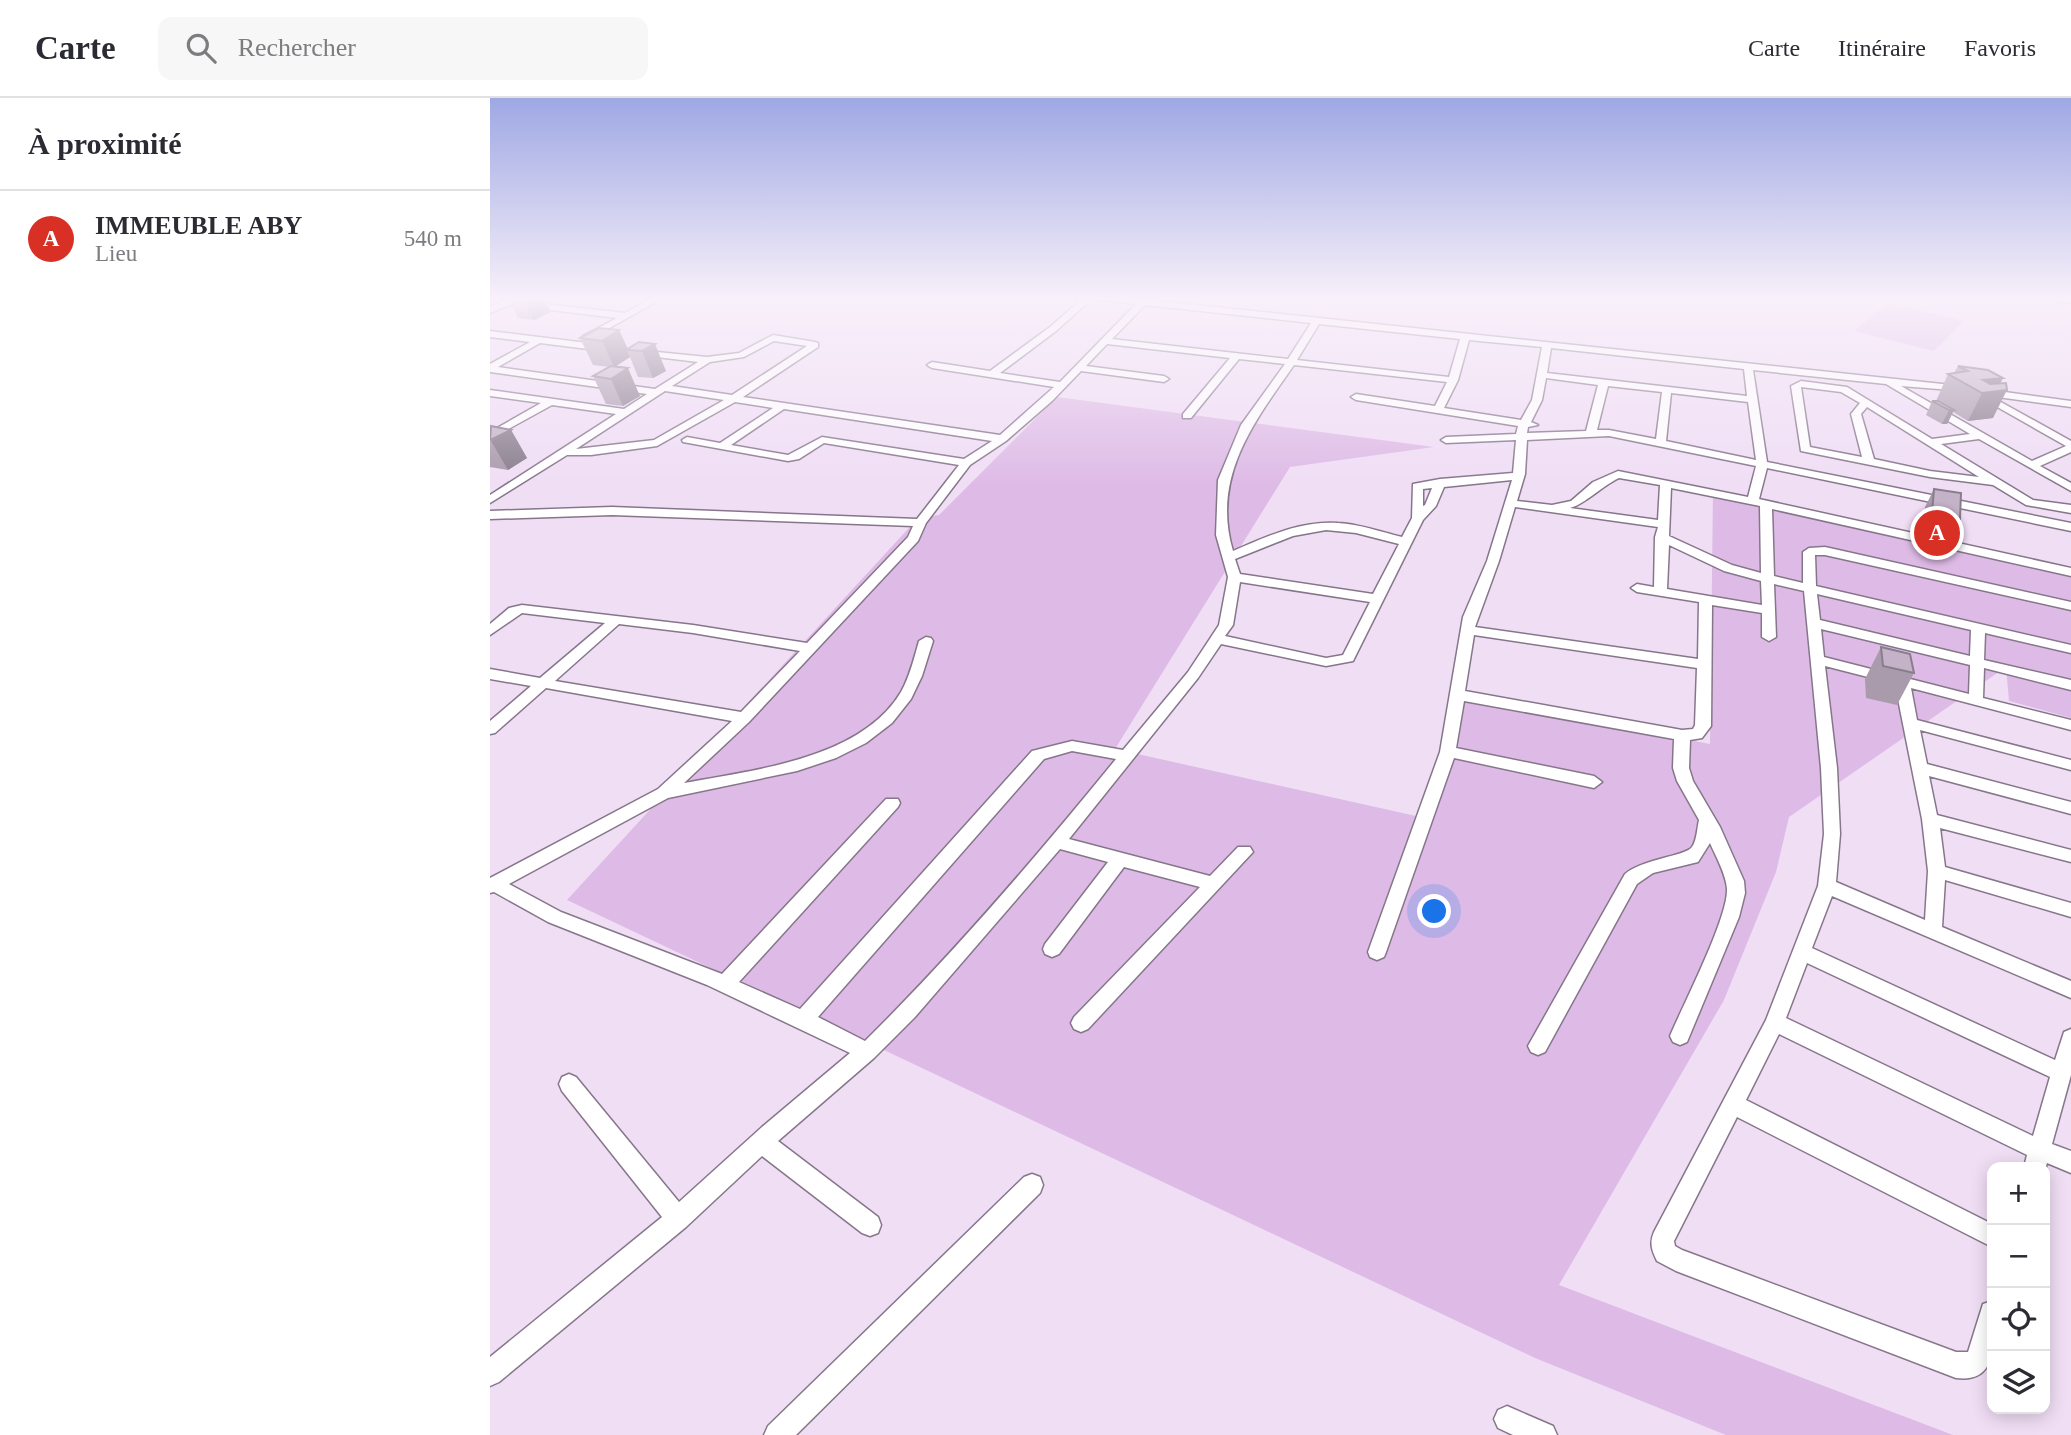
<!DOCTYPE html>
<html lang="fr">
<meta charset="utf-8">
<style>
:root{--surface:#fff;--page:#f7f7f7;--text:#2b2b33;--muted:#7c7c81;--line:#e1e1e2;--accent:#d93025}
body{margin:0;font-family:Georgia,serif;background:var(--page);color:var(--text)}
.controls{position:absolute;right:21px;bottom:21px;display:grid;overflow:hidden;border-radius:14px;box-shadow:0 4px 18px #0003}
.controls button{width:63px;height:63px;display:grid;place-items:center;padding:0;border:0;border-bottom:2px solid var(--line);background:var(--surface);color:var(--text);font:35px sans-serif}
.you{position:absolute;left:945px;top:814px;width:24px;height:24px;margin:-18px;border:5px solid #fff;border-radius:50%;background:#1a73e8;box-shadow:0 0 0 10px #1a73e833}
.badge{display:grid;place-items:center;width:46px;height:46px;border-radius:50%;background:var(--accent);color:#fff;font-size:23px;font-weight:700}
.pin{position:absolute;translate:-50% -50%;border:4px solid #fff;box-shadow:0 2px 7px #0006}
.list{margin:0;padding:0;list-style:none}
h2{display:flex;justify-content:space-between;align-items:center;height:91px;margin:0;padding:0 28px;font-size:30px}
h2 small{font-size:23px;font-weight:400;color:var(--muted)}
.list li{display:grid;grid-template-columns:46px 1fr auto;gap:21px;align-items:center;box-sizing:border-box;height:98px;padding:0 28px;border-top:2px solid var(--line)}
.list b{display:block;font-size:26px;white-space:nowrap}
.list p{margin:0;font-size:23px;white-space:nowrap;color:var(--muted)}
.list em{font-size:23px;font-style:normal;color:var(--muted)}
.icon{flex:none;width:38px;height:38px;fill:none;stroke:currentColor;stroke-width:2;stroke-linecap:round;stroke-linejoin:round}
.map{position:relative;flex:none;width:1581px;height:1337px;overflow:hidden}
header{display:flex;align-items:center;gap:42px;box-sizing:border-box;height:98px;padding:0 35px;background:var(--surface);border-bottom:2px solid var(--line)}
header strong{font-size:33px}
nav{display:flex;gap:38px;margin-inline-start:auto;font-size:24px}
.search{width:490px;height:63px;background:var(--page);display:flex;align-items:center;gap:18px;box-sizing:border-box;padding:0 24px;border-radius:14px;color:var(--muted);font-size:26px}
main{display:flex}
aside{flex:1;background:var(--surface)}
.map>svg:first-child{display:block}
.green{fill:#debbe6}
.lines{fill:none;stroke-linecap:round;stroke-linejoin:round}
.minor-casing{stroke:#86768a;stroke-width:3}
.minor{fill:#fff;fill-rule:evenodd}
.wall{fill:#a99aac}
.shaded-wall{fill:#897d8c}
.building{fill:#c4b3c8;stroke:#897d8c;stroke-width:2}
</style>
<header>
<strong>Carte</strong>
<div class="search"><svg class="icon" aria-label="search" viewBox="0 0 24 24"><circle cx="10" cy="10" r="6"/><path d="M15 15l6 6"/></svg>Rechercher</div>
<nav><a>Carte</a><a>Itinéraire</a><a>Favoris</a></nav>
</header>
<main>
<aside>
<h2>À proximité<small></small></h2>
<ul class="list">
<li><span class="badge">A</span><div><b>IMMEUBLE ABY</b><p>Lieu</p></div><em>540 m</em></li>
</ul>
</aside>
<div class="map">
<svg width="1581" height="1337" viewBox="0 0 1581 1337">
<rect width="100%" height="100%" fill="#f0def5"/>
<path class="green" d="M1397,205L1473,223L1444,253L1364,233Z
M567,299L944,349L800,369L625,651L935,720L970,598L1220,646L1223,392L1581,470V620L1519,603L1516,569L1299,719L1286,774L1234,902L1069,1187L1463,1337H1236L1045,1260L77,802L428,420L449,417Z"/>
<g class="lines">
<defs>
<path id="minor" d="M22,199H31L28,203L135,215L164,199H175L96,243L93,242V238L127,220L19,207L0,215V209Z
M236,199L229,203L225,200V199Z
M594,199L651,202L662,199L659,202L1471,288L1474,289V293L1411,288L1542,363L1576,348L1486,297L1493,291L1581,303V309L1500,298L1581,343V354L1550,368L1581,385V393L1489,341L1451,346L1543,402L1581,407V415L1536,407L1503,387L1440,379L1311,353L1301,288L1311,283L1357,289L1442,341L1480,336L1396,286L1263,272L1277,364L1581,425V433L1277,370L1269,401L1581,470V478L1282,411L1284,478L1313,485V454L1319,450L1335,449L1581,504V512L1335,457H1325L1326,488L1581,547V555L1495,535L1494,562L1581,582V592L1494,570L1493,600L1581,622V632L1421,590L1427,622L1581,662V672L1430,632L1437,666L1581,704V716L1439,678L1447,717L1581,752V764L1450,730L1455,769L1581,805V819L1455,782L1452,829L1581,883V900L1342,798L1322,850L1565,962L1574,934L1581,931V977L1562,1046L1581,1053V1075L1557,1065L1555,1072V1069H1534L1537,1057L1289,936L1256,1002L1502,1126V1149L1247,1019L1184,1143L1185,1148L1192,1152L1466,1254H1478L1493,1206L1502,1203C1502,1235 1513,1286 1466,1280L1186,1173L1167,1163C1162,1153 1159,1145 1164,1134L1276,922L1328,788L1334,736L1331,670L1314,493L1284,486L1286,539L1279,543L1272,539V515L1222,507L1221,628L1212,640L1200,642L1199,670L1203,683L1230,729L1254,783L1255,795L1249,819L1197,944L1190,947L1183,944L1180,938C1193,907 1238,820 1237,791C1236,776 1226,759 1220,745L1208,764L1163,775L1147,786L1055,954L1048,957L1041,954L1038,948L1135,776C1152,761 1196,758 1202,749C1207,742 1207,730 1209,722L1187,683L1183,670L1184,641L974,603L966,650L1104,678L1112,684L1104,690L964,660L896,854L894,859L887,862L880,859L878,854L950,654L973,519L997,463L1022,382L954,389L946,408L933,422L863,563L836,568L731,546L708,580L579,741L720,778L748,749H760L763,754L598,931L591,934L584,931L581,925L584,919L710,789L634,769L569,856L562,859L555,856L553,851L555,846L618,764L570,751L425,919L384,960L288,1043L388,1119L391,1127L388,1135L380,1138L372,1135L272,1058L196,1129L9,1284L0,1288V1259L172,1119L72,993L69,986L72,979L79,976L86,979L189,1104L272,1029L360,955L217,887L58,824L4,794L0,795V780L168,691L242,623L56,590L5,635L0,636V623L41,588L0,581V571L50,580L115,525L32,515L0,537V526L19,510L32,507L203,527L317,545L418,439L423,428L122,417L0,421V413L122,409L427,421L469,367L334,345L309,361L298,363L193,344L192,342L197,339L230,345L283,310L245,304L167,348L101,357H77L0,405V397L126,316L62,307L0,341V334L51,305L0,298V292L134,311L157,296L0,274V266L40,244L0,239V233L114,247L119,250L114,253L50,245L8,269L165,291L208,264L150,257L145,254L147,252L217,259L249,255L283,237L325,244L328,245V249L253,299L510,337L564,289L442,270L437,267L442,264L500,273L560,229ZM602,201L646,206L570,284L510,275L566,233ZM655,207L821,225L798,261L622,241ZM829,226L970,241L959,279L807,262ZM979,242L1052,249L1042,302L1031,322L954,310L968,282ZM284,243L317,248L242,297L182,288L220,264L254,259ZM617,246L740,260L693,316V320H701L749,261L795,266L751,327L728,382L726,437L738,479L729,527L698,574L633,652L582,643L542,653L310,911L249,884L408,709L410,705L408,701H396L232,876L71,814L19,786L178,700L307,673L346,660L376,645L402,625L421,601L432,578L443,543L441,540L436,539L429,543C424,560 420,578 411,594C371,661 264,672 194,685L259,624L428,443L436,425L480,367L516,343L562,303L591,273L674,284L679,281L674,278L596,268ZM1061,250L1254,271L1257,298L1057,275ZM804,267L957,284L945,308L866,296L861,299L866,302L1028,328L1026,336L956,339L951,342L956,345L1026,342L1023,375L950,381L923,386L922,420L912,439C891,434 870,426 848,425C811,422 776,439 743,453C721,379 764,324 804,267ZM1056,280L1108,287L1096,333L1037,335L1038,329L1048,327L1041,324L1052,302ZM1118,288L1172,294L1166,341L1119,332H1107ZM1311,289L1351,294L1370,305L1361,316L1372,359L1320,349ZM175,293L234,302L164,342L86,351ZM1181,295L1258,304L1266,362L1176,343ZM1377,309L1489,379L1440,373L1384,361L1371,316ZM294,311L502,343L474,361L332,339L298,357L241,347ZM1119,338L1266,368L1258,399L1128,373L1103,384L1081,403L1062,407L1027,403L1035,376L1037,342ZM1129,380L1170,387L1168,422L1080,410C1095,406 1112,388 1129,380ZM942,390L935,407L933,408V391ZM1181,390L1270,408L1271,475L1242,467L1179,438ZM1025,409L1168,429L1165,439L1164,489L1147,486L1141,490L1147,494L1209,504L1208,561L985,529L1009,463ZM836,432L866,435L909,446L883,496L750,476L745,461L803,438ZM1179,447L1234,473L1271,483L1272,507L1177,491ZM750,484L880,504L853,557L836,560L735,538L743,527ZM1327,496L1481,532L1480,558L1330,522ZM129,526L203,535L310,553L251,614L65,583ZM1331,531L1480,567L1479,596L1334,559ZM984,537L1207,570L1205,627L1203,631L1192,632L975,593ZM1335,568L1405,586L1432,721L1438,773L1435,822L1346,784L1350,736L1347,670ZM582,653L626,661C547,758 464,855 375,943L328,919L554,661ZM1317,865L1560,979L1543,1038L1296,920Z
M1569,199H1581V205L1566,204V200Z
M542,1076L550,1079L553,1087L550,1095L306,1337H274L278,1328L534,1079Z
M1017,1308L1063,1328L1067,1337H1023L1008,1330L1004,1321L1008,1312Z"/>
</defs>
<use href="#minor" class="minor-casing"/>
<use href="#minor" class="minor"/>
</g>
<path class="wall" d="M18,199H53L61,214L44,222L28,220Z
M340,199H362L358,202Z
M129,232L138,251L149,244L176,273L163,280L148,279L140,259L125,269L150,298L133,308L116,306L103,278L119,269L103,267L90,240Z
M1468,268L1510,286L1503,320L1478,323L1463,314L1457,326H1452L1436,317L1442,303H1446L1458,276L1464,275Z
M0,329L21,332L37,360L18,372L0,369Z
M1444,391L1470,421L1460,441L1433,435L1435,409Z
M1391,549L1424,575L1407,607L1376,600L1375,581Z"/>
<path class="shaded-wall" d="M33,199H53L61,214L44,222Z
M129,232L138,252H136L140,259L124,269L112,243Z
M165,246L176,273L163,280L152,253Z
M138,270L150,298L133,308L121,281Z
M1513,280L1506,294L1517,292L1503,320L1478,323L1492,295L1493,282Z
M1459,312H1464L1457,326H1452Z
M21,332L37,360L18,372L1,343Z"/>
<path class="building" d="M109,230L129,232L112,243L90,240Z
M149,244L165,246L152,253L136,252Z
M121,268L138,270L121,281L103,278Z
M1468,268L1498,272L1513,280L1493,282L1500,286L1516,285L1517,292L1492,295L1458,276L1478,273Z
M1442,303H1448L1464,312H1459Z
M1,328L21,332L0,342Z
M1444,391L1471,395L1470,421L1442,415Z
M1391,549L1420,556L1424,575L1393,568Z"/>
<linearGradient id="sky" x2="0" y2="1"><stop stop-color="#9ea8e3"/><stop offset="0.52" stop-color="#f8f0fa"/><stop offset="1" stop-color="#f8f0fa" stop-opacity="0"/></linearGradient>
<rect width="1581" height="386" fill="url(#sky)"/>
</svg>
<div class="controls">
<button>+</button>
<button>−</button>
<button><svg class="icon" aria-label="locate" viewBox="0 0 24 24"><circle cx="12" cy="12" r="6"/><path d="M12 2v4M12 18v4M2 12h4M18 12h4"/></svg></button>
<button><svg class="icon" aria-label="layers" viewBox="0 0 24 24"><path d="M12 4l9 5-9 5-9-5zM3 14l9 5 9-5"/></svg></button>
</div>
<div class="you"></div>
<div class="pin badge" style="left:1447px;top:435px">A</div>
</div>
</main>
